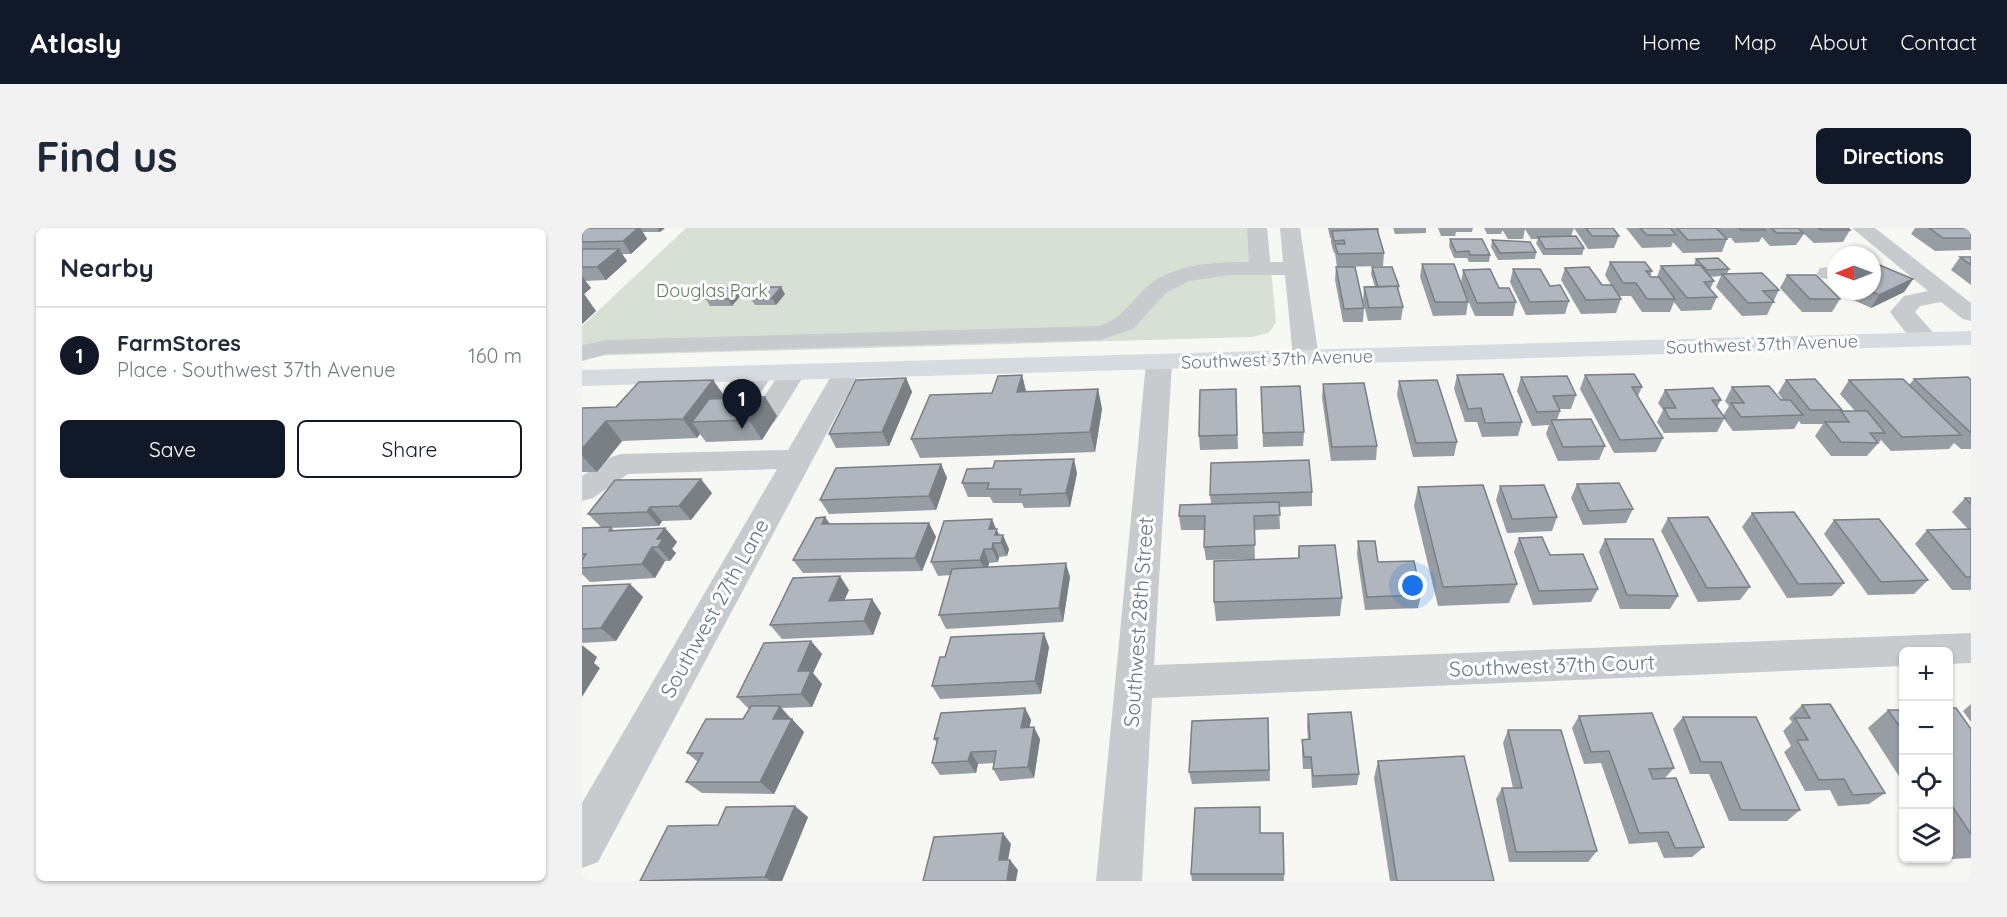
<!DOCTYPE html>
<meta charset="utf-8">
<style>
:root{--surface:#fff;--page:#f2f2f3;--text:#1f2937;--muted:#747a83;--line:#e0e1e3;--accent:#111827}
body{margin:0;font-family:Quicksand,sans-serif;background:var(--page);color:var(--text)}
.controls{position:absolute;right:18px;bottom:18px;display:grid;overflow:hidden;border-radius:9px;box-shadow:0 2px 4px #0004}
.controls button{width:54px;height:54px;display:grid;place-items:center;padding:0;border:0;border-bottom:2px solid var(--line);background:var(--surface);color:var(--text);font:30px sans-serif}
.compass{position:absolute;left:1245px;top:18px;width:54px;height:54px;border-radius:50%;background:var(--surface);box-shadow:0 2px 4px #0004;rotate:269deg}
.you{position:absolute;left:831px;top:358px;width:21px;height:21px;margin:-15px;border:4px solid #fff;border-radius:50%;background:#1a73e8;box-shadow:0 0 0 9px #1a73e833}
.badge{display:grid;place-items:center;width:39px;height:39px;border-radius:50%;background:var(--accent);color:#fff;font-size:20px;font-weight:700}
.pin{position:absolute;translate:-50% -50px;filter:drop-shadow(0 2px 3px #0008)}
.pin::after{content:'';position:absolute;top:32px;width:21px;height:18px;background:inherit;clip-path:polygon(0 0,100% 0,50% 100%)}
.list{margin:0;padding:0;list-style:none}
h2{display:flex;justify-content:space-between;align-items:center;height:78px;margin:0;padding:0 24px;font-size:26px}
h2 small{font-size:20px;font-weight:400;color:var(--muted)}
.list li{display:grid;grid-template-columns:39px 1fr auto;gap:18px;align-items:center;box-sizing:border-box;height:96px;padding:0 24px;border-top:2px solid var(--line)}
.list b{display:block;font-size:22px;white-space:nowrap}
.list p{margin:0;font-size:20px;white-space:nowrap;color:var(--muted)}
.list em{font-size:20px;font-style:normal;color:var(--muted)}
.actions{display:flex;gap:12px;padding:18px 24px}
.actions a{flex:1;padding:14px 0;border:2px solid var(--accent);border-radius:9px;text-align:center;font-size:21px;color:var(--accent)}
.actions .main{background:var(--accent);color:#fff}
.icon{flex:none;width:33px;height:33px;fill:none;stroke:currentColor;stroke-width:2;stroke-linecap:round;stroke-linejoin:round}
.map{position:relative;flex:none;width:1389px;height:653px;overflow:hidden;border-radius:9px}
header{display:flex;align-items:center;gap:36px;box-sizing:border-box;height:84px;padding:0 30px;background:var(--accent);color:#fff}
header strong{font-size:28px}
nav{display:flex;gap:33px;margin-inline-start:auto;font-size:21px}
.intro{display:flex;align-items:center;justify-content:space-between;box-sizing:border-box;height:144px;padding:0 36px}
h1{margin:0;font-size:42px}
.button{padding:15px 27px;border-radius:9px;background:var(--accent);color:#fff;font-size:21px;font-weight:700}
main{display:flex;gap:36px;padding:0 36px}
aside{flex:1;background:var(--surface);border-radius:9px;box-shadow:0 2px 4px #0004}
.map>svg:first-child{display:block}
.green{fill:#d8e0d5}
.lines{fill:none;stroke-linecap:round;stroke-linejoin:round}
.minor{fill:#c7cbce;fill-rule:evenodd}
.major{fill:#d6dbe0;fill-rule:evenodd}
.wall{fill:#969da3}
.shaded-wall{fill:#7a7f84}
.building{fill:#afb6bd;stroke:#7a7f84;stroke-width:1.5}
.labels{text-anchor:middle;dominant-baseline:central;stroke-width:6;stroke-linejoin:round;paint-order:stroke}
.far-park-label{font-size:18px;fill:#64795f;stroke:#fff}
.far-street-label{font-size:18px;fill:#647688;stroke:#fff}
.street-label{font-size:21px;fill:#647688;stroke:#fff}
</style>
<header>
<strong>Atlasly</strong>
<nav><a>Home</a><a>Map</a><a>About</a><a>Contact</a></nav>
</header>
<div class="intro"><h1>Find us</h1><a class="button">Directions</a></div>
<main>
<aside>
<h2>Nearby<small></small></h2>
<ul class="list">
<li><span class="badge">1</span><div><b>FarmStores</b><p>Place · Southwest 37th Avenue</p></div><em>160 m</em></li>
</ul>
<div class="actions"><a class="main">Save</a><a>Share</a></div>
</aside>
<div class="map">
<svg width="1389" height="653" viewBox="0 0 1389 653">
<rect width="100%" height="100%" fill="#f7f8f4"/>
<path class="green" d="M104,0H685L694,94L687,105L670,109L0,128V98Z"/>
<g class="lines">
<path class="minor" d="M665,0H685L688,34H701L698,0H718L737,130L733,135L724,138L715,135L711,130L703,47H648L607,53L584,65L551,101L518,112L26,126L0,133V117L26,112L517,98C541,91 549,72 567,57C594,35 634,34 667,34Z
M1270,0H1293L1389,75V93L1381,91L1359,74L1338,78L1333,84L1357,111L1354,116C1334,121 1319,99 1308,84L1322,68L1346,63Z
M1254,38V52L1238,50L1235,45L1238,40Z
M577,127L586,130L590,135L572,437L1389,405V435L1366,436V424H1322V438L570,470L560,653H514L564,135L568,130Z
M265,135L274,138L278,143L16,634L0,640V575L195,241L46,246L11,270L0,273V248L29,229L39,226L206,222L252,143L256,138Z
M211,136L220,139L224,144L196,189L192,195L182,198L172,195L168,189L202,139Z
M179,137L188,140L192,145L157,196L147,199L137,196L133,190L137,184L170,140Z"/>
<path class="major" d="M1389,103V117L0,158V142Z"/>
</g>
<path class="wall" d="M0,0H83L78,4H61L65,11L49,26H40L45,33L24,52L3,53L9,60L2,66L14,83L0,96Z
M746,0H797L796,6L802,25L801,38L755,39L753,25H752L749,15V10H748Z
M811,0H844V5L813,6Z
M856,0H891L890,4H874L873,8H859Z
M902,0H1031L1037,8L1032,20L1006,21L992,0L989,8L1002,20L1000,27H961L954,15L956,11H949L943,1L941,11H926L921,3H920L919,6H905Z
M1044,0H1266L1268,2L1261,14L1232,15L1222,6L1214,17L1188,18L1180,9L1177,14L1153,15L1149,10H1144L1145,11L1140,24L1101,25L1091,14L1089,19L1060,20Z
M1333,0H1384L1389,3V22L1353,23L1329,6Z
M868,11L908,27L907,34H887L885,30H872L867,18Z
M910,12L954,24L953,31L916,32L909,19Z
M1378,29H1389V57L1369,42Z
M1114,31L1147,41L1145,46L1197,62L1185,87L1160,88L1134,59L1139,48L1128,49L1132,53L1128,61L1135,69L1129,82L1099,83L1092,74L1088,84H1060L1049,68H1037L1039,71L1034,85L999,86L979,52L983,40L1020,57H1029L1023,47L1028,34L1070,43L1068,48L1069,49H1075L1079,38L1112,37Z
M840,36L879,55L881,42L917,60L934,74L931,88H893L881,61L886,74L884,87L851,88L838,49Z
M754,39L782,80L781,94H761L753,52Z
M790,39L817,58L816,64L821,79L819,92L786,93L781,73L782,59H793L789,46Z
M931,41L968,58L987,73L983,86L944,87L928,54Z
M1205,47L1258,71L1250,84H1220L1198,60Z
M1331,51L1322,64L1289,80L1254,64V63H1290Z
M156,60L159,67L150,78H128L124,71Z
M203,66L194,77H173L169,71Z
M440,147L444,164L516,161L520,181L513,224L338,230L329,211Z
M875,147L940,194L936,208L900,209L895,194H883L872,161Z
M1003,147L1060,159L1056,168L1081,210L1074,224L1032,225L998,161Z
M939,149L994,167L989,181H977L978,183L975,192L1023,218L1017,232L976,233L964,206L967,197L950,198L935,163Z
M324,150L330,164L307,218L254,220L247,206Z
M1332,151L1389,152V221H1379L1372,215L1367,221L1309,223L1299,212L1285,228H1249L1233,208L1241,196H1219L1217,193L1212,201L1151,203L1142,191L1135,204L1082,205L1075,194L1081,182L1076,175L1083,162L1139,172L1135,179L1141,188L1147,178L1143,173L1150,159L1201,172L1196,165L1204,152L1260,182L1259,183H1273L1258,166L1267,152L1327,157Z
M131,152L144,170L183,169L195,188L180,212L124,214L118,206L115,210L40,213L15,244H0V180L34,179Z
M817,153L875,214L872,228L831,229L815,167Z
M741,156L795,218L794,232L749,233L740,170Z
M679,159L722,204L721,218L681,219Z
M654,161L656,221L618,222L617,208Z
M359,236L365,250L354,282L247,286L238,272Z
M495,245L488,279L442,280L440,275H411L408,269H386L380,255Z
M995,256L1051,281L1044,295L1001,297L989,270Z
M918,258L975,289L970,303L925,305L914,272Z
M836,259L935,356L927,375L856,378L832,278Z
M730,264V278L697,279L698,301L672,302L673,331L624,332L622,319L623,302H599L597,288L629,276L628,267Z
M130,265L109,292L80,293L77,298L30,300L32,302L83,300L95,314L90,321L94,325L88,333H83L73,350L8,354L0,346V300L19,299L6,286Z
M1383,270H1389V362H1370L1333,316L1345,302L1386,301L1370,284Z
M1170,285L1262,355L1250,368L1205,370L1160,299Z
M243,289L248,296L347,295L354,309L340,343L221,345L211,332Z
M1086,290L1168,359L1158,372L1116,374L1079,303Z
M1252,292L1346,352L1332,366L1286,367L1242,306Z
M414,301L427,321L425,328L417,329L416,334L407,335L406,339L488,349L481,394L364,401L357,387L369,347L356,348L349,334Z
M937,310L968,327L1016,361L1009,374L951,377L932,324Z
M1023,311L1096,368L1088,381H1038L1017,324Z
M776,313L796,334L839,367L836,380L783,382L775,327Z
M717,318L760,370L758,388L634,393L632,374L716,330Z
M48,356L61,369L34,413L0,415V358Z
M267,362L262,372L290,371L299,385L291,407L200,411L188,397Z
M229,413L240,426L231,445L240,456L230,479L199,480L222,504L192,566L120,565L104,554L116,534L105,525L161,491L167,481L155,469Z
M467,419L459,466L358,471L350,458Z
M1389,476V494L1381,483Z
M1220,477L1303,565L1287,576L1256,578L1248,562L1223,563L1202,524L1209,518L1201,503L1210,494L1207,490Z
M443,480L449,492L447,499L458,511L452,550L418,553L411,541L412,535L396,536L394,545L358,547L350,535L355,515L352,511Z
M1366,480L1389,501V630L1369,631L1366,627Z
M1306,482H1322V556L1286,500Z
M726,486L777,546L775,557L730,560L729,541H721L720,524V512L726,511L725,498Z
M997,488L1092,540L1083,550L1122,619L1110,629L1082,630L1075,614L1047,616L1019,535L1002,536L990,500Z
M1101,489L1218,582L1205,593H1147L1127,546H1108L1091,501Z
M686,490L688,553L610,556L607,544Z
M926,502L1015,623L1006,634H927L914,571L920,560H931L921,515Z
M796,533L912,653H808L792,550Z
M226,589L200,653H58L136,597Z
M678,605H701L702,653H610L609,646Z"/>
<path class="shaded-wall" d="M56,0H58L65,11L49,26L41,13Z
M75,0H83L78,4Z
M37,21L45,33L24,52L15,39Z
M0,48L9,60L2,66L14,83L0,96Z
M1331,51L1322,64L1289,80L1297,67Z
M199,59L203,66L194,77L190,70Z
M156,60L159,67L150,78L146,71Z
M440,147L445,167L435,164Z
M324,150L330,164L307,218L300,204Z
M131,152L144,171L110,194L118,206L115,210L101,191Z
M516,161L520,181L513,224L508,204Z
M183,169L195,188L180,212L167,192Z
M24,193L40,213L15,244L0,228V221Z
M492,231L495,245L488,279L484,265Z
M359,236L365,250L354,282L347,268Z
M119,251L130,265L109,292L97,278Z
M68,279L80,293L77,298L65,284Z
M243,289L252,303L240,296Z
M410,291L419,313L421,307L427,321L425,328L419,315L407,301Z
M347,295L354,309L340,343L333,330Z
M83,300L95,314L90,321L94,325L88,333L76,319L75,311Z
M411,315L417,329L416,334L410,321Z
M70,319L83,333L73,350L60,336Z
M402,321L407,335L405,346L398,332Z
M484,335L488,349L481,394L477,380Z
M258,348L267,362L256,387L247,373Z
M48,356L61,369L34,413L19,400Z
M290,371L299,385L291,407L282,393Z
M462,405L467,419L459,466L453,453Z
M229,413L240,426L231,445L240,456L230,479L219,466L216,443Z
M0,417L15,429L12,435L18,440L0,469Z
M198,478L209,491H191Z
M443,480L449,492L445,512L439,500Z
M210,491L222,504L192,566L178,554Z
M452,499L458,511L452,550L446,539Z
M389,524L396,536L394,545L386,533Z
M213,578L226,589L200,653H189L183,649Z
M421,605L429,616L424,643L417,632Z
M428,632L436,642L434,653H425Z"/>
<path class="building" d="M0,0H56L41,13L0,14Z
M1004,0H1031L1037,8H1010Z
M1058,0H1088L1094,7H1065Z
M1095,0H1134L1145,11L1106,12Z
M1157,0H1182L1183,2H1159Z
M1189,0H1216L1221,5H1195Z
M1236,0H1266L1268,2H1239Z
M1347,0H1384L1389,3V10H1361Z
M795,1L802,25L756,26L753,16H763L762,12L752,13L750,3Z
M994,8L1002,20L963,21L956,9Z
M868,11H900L908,27H888L887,23L874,24Z
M910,12L948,14L954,24L918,25Z
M0,21H37L15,39H0Z
M1378,29H1389V37Z
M1136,30L1147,41L1125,42L1114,31Z
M1028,34H1063L1070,43H1064L1069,49H1077L1093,71H1065L1054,55H1041Z
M840,36H872L886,74H853Z
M1295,36L1331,51L1297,67L1288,63H1290V38Z
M1118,37L1132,53L1122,54L1135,69L1105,70L1079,38Z
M754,39H773L782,80L762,81Z
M790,39H810L817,58L796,59Z
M1007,39L1020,57H1030L1039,71L1004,72L983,40Z
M908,41L917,60H927L934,74L895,75L881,42Z
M931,41H958L968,58L978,57L987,73L948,74Z
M1180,45L1197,62L1181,63L1192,74L1166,75L1140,46Z
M1205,47H1234L1258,71H1228Z
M815,58L821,79L787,80L782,59Z
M178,59H199L190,70L169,71Z
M134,60H156L146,71H124Z
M921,146L940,194L903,195L899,180L886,181L875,147Z
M1052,146L1060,159H1050L1081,210L1038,212L1003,147Z
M440,147L435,164L516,161L508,204L329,211L348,167L410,165L416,148Z
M985,148L994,167L971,168L978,183L955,184L939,149Z
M1386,149L1389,152V205L1332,151Z
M324,150L300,204L247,206L274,152Z
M1233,151L1260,182H1228L1204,152Z
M1321,151L1379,207L1320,209L1267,152Z
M131,152L101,191L24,193L0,221V180L34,179L57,154Z
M855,152L875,214L834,215L817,153Z
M782,155L795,218L750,219L741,156Z
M718,158L722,204L681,205L679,159Z
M1187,158L1199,172H1208L1221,187L1159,189L1149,175H1162L1150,159Z
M1131,160L1139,172H1130L1143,190L1088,191L1082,180H1094L1083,162Z
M654,161L655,207L617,208L618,162Z
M183,169L167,192L110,194L127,171Z
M1259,183H1285L1303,205H1288L1296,215L1259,214L1243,194H1267Z
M1009,191L1023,218L981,219L969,192Z
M492,231L484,265L438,267L439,261H405L407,255H380L385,241L411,240L413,233Z
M727,232L730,264L628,267L629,235Z
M359,236L347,268L238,272L254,240Z
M119,251L97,278L68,279L65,284L6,286L33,252Z
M1037,255L1051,281L1007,283L995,256Z
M901,257L935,356L861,359L836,259Z
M962,257L975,289L930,291L918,258Z
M1383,270H1389V276Z
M697,274L698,287L672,288L673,317L622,319L623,288H597L598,277Z
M1212,284L1262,355L1216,356L1170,285Z
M243,289L240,296L347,295L333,330L211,332L234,290Z
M1126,289L1168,359L1125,360L1086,290Z
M410,291L407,301H415L413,307H421L419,315H411L410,321H402L398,332L349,334L362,293Z
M1297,291L1346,352L1299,354L1252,292Z
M29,299L27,303L83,300L75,311H81L76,319H70L60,336L0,340V332L4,326H0V300Z
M1389,301V349H1384L1345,302Z
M960,309L968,327L1001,326L1016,361L957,363L937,310Z
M1023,311H1071L1096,368L1045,367Z
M776,313H793L796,334L832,333L839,367L785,369Z
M753,317L760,370L632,374V333L717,330V318Z
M484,335L477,380L357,387L370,341Z
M258,348L247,373L290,371L282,393L188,397L211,350Z
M48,356L19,400L0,401V358Z
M462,405L453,453L350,458L358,429H363L369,409Z
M229,413L216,443H229L219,466L155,469L182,415Z
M1248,476L1303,565L1271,567L1262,551L1237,552L1215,512H1226L1213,490H1228L1220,477Z
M169,478H198L191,491H210L178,554H104L121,525H105L124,491H161Z
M443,480L439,500L452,499L446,539L411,541L414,523L389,524L386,533L350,535L356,510L352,511L359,485Z
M1366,480H1374L1389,501V606L1366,572Z
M1306,482H1322V505Z
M769,484L777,546L731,548L729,529H722L720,512L728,511L726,486Z
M1070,485L1092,540L1067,541L1071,551L1094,550L1122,619L1093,620L1086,604L1057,605L1027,523L1009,524L997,488Z
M1101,489H1174L1218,582H1159L1139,534H1119Z
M686,490L687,542L607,544L610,493Z
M926,502H979L1015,623L934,624L920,560H940Z
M882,528L912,653H815L796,533Z
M213,578L183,649L58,653L86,598L136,597L144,579Z
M678,579V605H701L702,646H609L613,580Z
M421,605L417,632H428L425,653H341L352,609Z"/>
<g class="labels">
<g class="far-park-label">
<text x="130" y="62">Douglas Park</text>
</g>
<g class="far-street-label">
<text transform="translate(1180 116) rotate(-2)">Southwest 37th Avenue</text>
<text transform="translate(695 131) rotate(-2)">Southwest 37th Avenue</text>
</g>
<g class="street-label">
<text transform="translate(132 380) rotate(-61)">Southwest 27th Lane</text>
<text transform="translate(556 394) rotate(-86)">Southwest 28th Street</text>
<text transform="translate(970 437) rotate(-2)">Southwest 37th Court</text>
</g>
</g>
</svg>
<div class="controls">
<button>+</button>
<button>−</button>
<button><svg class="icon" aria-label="locate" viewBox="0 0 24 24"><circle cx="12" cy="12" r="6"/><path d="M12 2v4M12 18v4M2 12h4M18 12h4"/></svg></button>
<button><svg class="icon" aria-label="layers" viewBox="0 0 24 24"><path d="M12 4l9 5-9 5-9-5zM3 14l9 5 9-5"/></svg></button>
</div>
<svg class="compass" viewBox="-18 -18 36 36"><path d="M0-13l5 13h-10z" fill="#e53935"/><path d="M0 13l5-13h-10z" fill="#747a83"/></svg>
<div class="you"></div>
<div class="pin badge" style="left:160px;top:201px">1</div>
</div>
</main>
